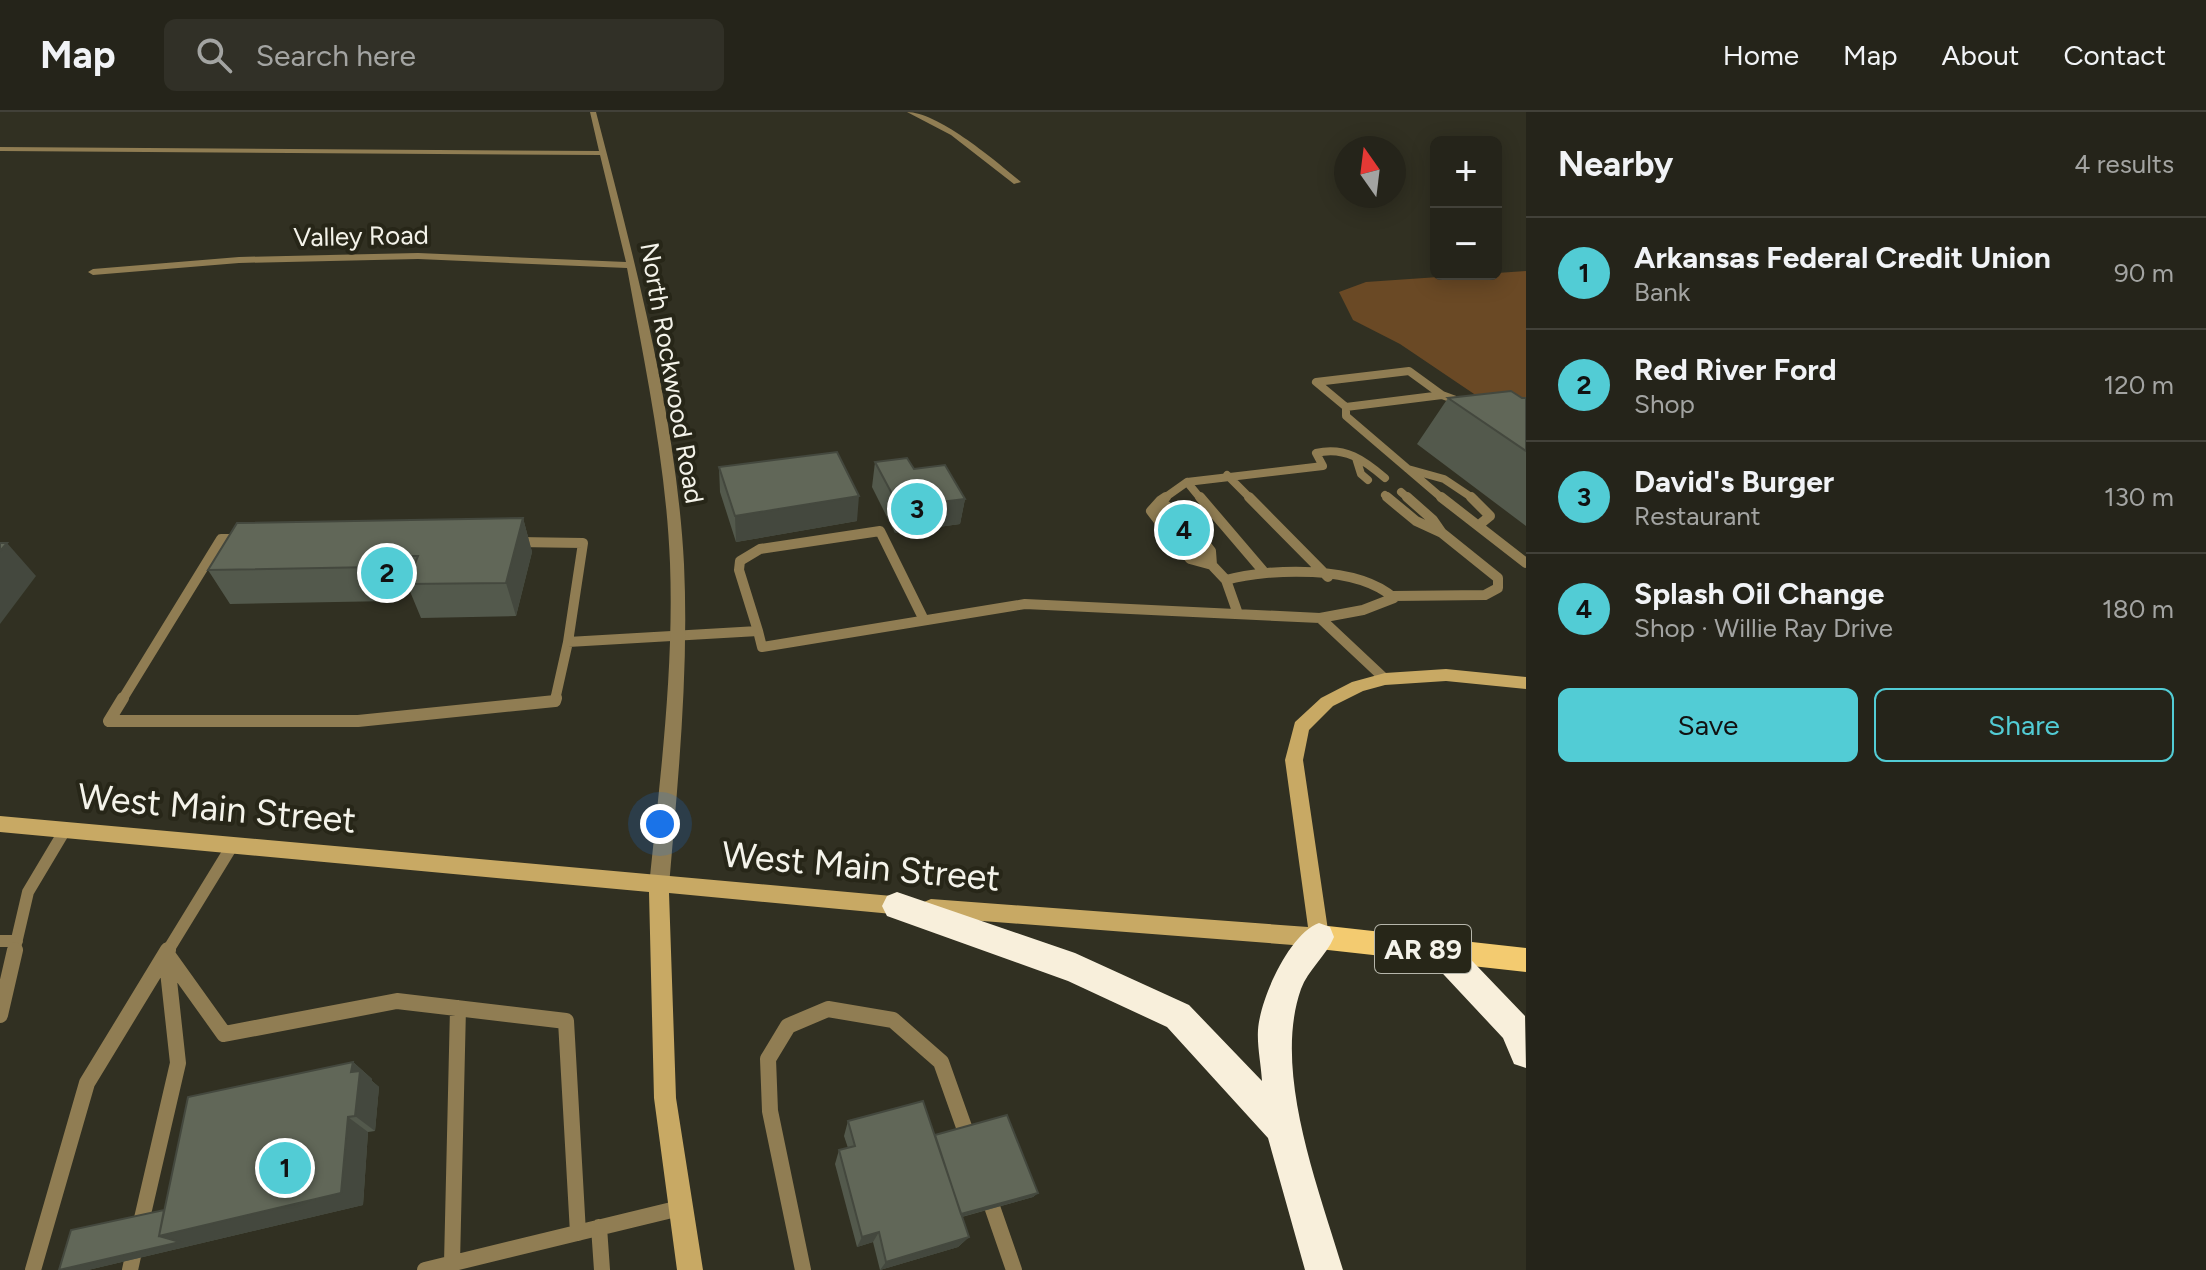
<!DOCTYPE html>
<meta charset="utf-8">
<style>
:root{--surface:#25241a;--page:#313027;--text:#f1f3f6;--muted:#a3a4a2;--line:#424139;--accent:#52ccd5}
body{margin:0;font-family:Figtree,sans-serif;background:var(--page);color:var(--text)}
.controls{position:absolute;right:24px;top:24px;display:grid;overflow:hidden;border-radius:12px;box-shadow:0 4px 20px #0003}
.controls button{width:72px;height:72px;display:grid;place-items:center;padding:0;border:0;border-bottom:2px solid var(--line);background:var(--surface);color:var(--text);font:40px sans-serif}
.compass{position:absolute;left:1334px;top:24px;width:72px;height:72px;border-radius:50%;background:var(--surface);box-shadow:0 4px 20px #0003;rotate:346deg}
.you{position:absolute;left:660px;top:712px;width:28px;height:28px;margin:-20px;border:6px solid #fff;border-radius:50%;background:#1a73e8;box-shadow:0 0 0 12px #1a73e833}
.badge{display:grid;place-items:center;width:52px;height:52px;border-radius:50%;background:var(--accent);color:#111;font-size:26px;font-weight:700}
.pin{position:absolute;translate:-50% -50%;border:4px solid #fff;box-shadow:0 2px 8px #0006}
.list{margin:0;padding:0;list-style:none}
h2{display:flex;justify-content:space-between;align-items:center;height:104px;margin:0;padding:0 32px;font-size:34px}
h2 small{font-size:26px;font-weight:400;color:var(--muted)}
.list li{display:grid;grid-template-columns:52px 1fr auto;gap:24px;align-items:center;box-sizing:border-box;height:112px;padding:0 32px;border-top:2px solid var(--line)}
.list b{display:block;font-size:30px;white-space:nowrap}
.list p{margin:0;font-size:26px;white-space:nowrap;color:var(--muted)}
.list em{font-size:26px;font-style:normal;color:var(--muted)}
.actions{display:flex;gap:16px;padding:24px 32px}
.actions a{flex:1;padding:18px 0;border:2px solid var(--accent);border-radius:12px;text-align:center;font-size:28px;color:var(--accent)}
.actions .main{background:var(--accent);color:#111}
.icon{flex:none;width:44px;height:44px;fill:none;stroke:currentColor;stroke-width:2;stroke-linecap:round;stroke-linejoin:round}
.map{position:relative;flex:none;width:1526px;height:1158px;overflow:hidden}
header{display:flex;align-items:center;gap:48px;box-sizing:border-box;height:112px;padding:0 40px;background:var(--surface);border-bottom:2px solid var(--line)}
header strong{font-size:38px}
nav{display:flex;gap:44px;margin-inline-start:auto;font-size:28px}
.search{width:560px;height:72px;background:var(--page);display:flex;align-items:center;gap:20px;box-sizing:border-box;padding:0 28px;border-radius:12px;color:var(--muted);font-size:30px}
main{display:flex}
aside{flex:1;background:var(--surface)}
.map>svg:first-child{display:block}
.green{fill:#6a4925}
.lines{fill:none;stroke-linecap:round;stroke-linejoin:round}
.lane-far3{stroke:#907d53;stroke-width:8}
.lane-far2{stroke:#907d53;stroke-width:10}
.lane-far1{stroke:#907d53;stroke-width:12}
.lane{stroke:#907d53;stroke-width:16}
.street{fill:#907d53;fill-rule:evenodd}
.secondary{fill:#c8a964;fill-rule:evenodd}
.primary{fill:#f3cb70;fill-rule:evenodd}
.highway{fill:#f8efdb;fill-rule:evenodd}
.wall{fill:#53594c}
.shaded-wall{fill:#44483e}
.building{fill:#616758;stroke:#44483e;stroke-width:2}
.labels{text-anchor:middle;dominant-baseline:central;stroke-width:8;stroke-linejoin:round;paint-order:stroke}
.far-street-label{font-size:26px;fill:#f4f3ea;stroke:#272618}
.shield{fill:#272618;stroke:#b6b6ab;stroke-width:2}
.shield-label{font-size:28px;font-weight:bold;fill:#f4f3ea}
.near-street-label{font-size:36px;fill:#f4f3ea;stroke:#272618}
</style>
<header>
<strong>Map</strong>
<div class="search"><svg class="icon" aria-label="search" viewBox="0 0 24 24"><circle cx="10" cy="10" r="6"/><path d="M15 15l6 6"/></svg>Search here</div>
<nav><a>Home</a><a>Map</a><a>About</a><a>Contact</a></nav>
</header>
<main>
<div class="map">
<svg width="1526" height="1158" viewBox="0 0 1526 1158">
<rect width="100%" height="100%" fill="#313022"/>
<path class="green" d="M1526,159V317L1400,232L1353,208L1339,180L1366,170Z"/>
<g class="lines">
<path class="lane-far3" d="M1346,295L1316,270L1409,259L1442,283
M1356,346L1361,362L1368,368
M1408,357L1444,367L1474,387
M1227,363L1251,387
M1401,380L1409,387
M1385,383L1390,387
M1163,387L1187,370
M1201,387L1187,370L1323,354L1316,341C1345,334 1364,348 1385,366
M1443,387L1346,304V295L1442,283L1461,290"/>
<path class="lane-far2" d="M1166,385L1160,389L1161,400L1171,410
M1200,385L1264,460
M1249,385L1328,465
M1387,385L1416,409L1442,421
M1441,385L1526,451
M1471,385L1490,404L1479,413
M1161,412L1151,399L1160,389L1185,408
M518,430L583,431L568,530L758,519L762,535L1025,492L1320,506L1385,567
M1191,431L1226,468
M1179,433L1190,447L1212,453L1211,439L1204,430
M1393,484L1485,483L1498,476V466L1442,421L1433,408L1407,385
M1238,502L1226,468C1271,456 1357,453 1394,486L1363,498L1320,506
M758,519L739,458L740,449L760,437L880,419L924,508
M122,588L221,427H240
M555,588L568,530"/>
<path class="lane-far1" d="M123,586L109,609H358L555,589L556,586
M0,829H17
M14,840L28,780L65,718
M167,840L232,734"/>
<path class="lane" d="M0,903L15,838
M988,1083L1014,1158
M140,1115L178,951L166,841L224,922L397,889L566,909L578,1121
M599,1115L602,1158
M452,1151L458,896
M33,1158L87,971L168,838
M130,1158L135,1135
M425,1158L680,1096
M803,1158L770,999L768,947L788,914L828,897L893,908L941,950L969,1029"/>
<path class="street" d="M590,0H596C633,142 676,302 684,452C689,560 678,667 669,774L666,780L659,783L652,780L649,774C660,667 674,559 670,451C666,351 645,254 627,156L418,147L239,151L93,163L88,160L93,157L239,145L418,141L626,150L600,43L0,39V35L599,39Z
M907,0C938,0 996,49 1021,70L1014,72L951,23Z"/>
<path class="secondary" d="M1446,557L1526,565V577L1446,569L1385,573L1363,579L1333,594L1309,618L1303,648L1329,825L1326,832L1319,835L931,805L924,802L921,796L924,790L931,787L1308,815L1285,648L1295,610L1321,586L1352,570L1385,561Z
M0,704L903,785L910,788L913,794L910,800L903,803L669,781L676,986L703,1158H677L654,986L649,780L0,720Z"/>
<path class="primary" d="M1319,813L1526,836V860L1319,837L1310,833L1306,825L1310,817Z"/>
<path class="highway" d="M897,780L1075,841L1189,893L1262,969C1261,952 1257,934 1258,918C1260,887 1289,822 1319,811L1330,815L1334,825C1326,844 1308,858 1301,877C1272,959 1319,1077 1343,1158H1305L1268,1026L1167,915L1068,869L887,804L882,794L887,784Z
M1442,824L1453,829L1525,904L1526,956L1514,952L1503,926L1431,849L1427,839L1431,829Z"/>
</g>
<path class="wall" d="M1448,286H1526V414L1417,332Z
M875,350L914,357L965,387L960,412L895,421L872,375Z
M719,355L857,409L736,430L720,380Z
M523,406L532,440L516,504L421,506L409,477L395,478L391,489L230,492L208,458Z
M353,950L372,967V969L379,975L375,1019L368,1020L363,1093L88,1158Z
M848,1009L935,1023L1038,1081L1033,1085L962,1105L969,1125L958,1135L880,1158L873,1130L857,1135L835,1052L839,1038L848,1036L844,1024Z"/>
<path class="shaded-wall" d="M859,384L857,409L736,430L735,404Z
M965,387L960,412L895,421L899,395Z
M523,406L532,440L516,504L506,471Z
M7,431L36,464L0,512V439Z
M380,444L395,478L391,489L375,455Z
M353,950L372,967V969L379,975L375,1019L355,1004L351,960Z
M348,1005L368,1020L363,1093L88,1158H63L159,1124Z
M1038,1081L1033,1085L950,1108L953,1105Z
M879,1120L873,1130L857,1135L862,1125Z
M969,1125L958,1135L880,1158L886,1150Z"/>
<path class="building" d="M1511,279L1522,286H1526V339L1448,286Z
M837,340L859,384L735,404L719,355Z
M907,346L914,357L945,353L965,387L899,395L875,350Z
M523,406L506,471L407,472L418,444H380L375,455L208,458L237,411Z
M0,431H7L0,439Z
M353,950L351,960L360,959L355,1004L348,1005L341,1081L159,1124L188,985Z
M923,989L969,1125L886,1150L879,1120L862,1125L839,1038L855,1034L848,1009Z
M1007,1003L1038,1081L961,1102L935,1023Z
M164,1098L159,1124L180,1130L59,1158L71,1118Z"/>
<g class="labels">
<g class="far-street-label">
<text transform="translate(361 124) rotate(-1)">Valley Road</text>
<text transform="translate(672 261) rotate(80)">North Rockwood Road</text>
</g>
<rect class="shield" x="1375" y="813" width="96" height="48" rx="6"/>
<g class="shield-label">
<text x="1423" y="837">AR 89</text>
</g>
<g class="near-street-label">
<text transform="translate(217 696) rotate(5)">West Main Street</text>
<text transform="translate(861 754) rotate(5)">West Main Street</text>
</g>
</g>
</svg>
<div class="controls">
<button>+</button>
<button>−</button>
</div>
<svg class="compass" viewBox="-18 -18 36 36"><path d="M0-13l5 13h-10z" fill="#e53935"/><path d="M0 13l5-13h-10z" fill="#a3a4a2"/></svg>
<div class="you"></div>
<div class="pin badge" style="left:285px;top:1056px">1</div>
<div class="pin badge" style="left:387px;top:461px">2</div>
<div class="pin badge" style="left:917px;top:397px">3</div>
<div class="pin badge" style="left:1184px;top:418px">4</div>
</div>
<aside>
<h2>Nearby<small>4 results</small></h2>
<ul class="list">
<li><span class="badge">1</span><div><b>Arkansas Federal Credit Union</b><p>Bank</p></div><em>90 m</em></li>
<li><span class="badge">2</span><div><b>Red River Ford</b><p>Shop</p></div><em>120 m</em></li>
<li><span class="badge">3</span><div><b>David's Burger</b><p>Restaurant</p></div><em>130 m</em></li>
<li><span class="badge">4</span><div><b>Splash Oil Change</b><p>Shop · Willie Ray Drive</p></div><em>180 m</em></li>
</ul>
<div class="actions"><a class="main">Save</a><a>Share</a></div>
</aside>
</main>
